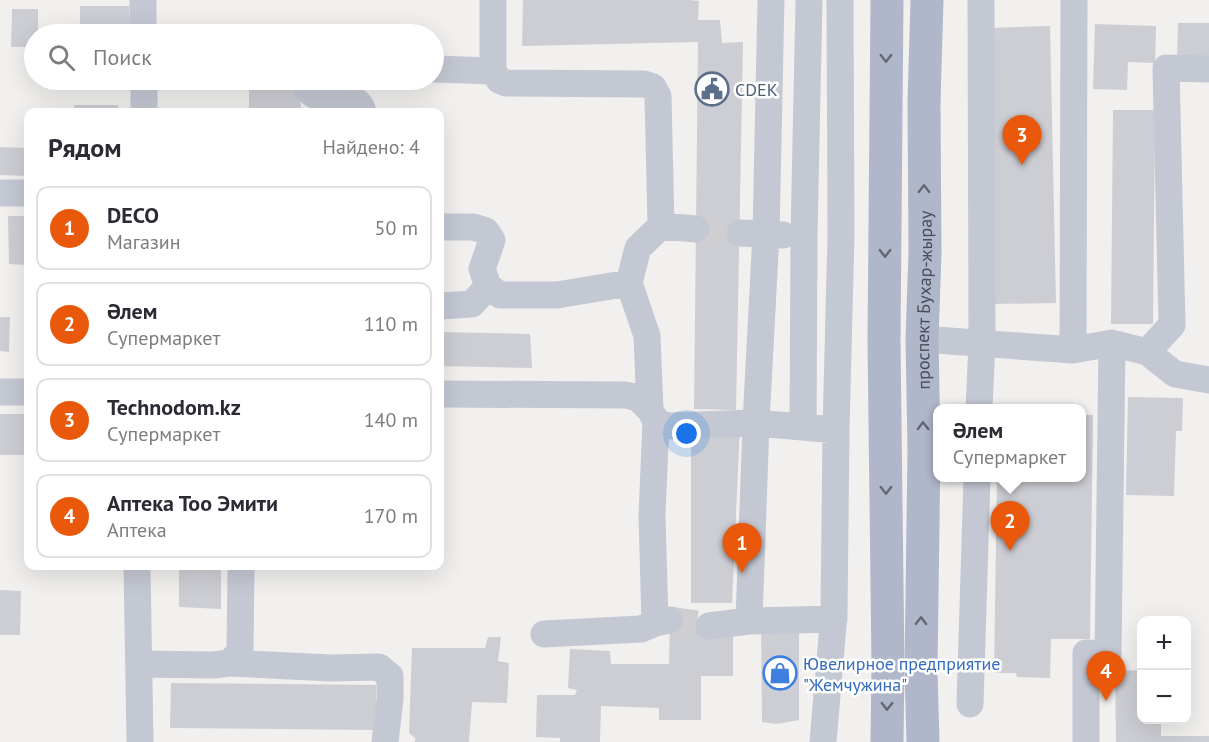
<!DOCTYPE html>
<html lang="ru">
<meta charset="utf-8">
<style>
:root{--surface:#fff;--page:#f7f7f7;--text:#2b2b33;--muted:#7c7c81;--line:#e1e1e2;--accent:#ea580c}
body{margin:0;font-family:"PT Sans",sans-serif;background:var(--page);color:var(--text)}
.controls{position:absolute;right:18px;bottom:18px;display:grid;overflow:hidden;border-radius:12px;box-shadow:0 6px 24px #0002}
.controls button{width:54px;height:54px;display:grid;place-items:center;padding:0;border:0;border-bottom:2px solid var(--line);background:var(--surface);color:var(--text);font:30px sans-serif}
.you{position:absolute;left:687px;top:434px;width:21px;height:21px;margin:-15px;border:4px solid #fff;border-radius:50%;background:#1a73e8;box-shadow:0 0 0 9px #1a73e833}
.badge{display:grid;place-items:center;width:39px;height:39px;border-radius:50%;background:var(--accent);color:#fff;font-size:20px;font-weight:700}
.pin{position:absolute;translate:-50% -50px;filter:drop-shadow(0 2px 3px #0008)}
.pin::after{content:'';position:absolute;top:32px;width:21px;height:18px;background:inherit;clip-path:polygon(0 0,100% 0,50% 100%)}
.popup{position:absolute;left:933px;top:404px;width:153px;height:78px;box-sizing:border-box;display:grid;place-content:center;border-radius:12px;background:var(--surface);filter:drop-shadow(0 2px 4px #0005);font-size:20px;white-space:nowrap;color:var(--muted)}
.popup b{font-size:22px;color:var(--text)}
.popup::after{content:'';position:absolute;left:50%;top:100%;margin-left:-12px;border:12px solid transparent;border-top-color:var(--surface)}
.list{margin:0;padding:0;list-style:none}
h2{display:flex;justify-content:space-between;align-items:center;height:78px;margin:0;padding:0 24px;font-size:26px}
h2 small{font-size:20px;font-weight:400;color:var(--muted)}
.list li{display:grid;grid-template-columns:39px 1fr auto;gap:18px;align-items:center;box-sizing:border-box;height:84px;margin:0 12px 12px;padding:0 12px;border:2px solid var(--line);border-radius:12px}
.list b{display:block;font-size:22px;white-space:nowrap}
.list p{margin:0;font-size:20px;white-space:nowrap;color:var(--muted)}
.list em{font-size:20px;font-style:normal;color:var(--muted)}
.icon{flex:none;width:33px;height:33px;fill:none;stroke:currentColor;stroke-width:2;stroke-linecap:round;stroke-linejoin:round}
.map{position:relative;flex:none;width:1209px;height:742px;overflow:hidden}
.search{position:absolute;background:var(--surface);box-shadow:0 6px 24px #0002;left:24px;top:24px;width:420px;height:66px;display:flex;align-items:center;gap:15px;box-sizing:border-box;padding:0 21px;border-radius:33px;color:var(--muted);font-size:22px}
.panel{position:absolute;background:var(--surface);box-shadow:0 6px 24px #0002;left:24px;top:108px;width:420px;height:462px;border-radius:12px}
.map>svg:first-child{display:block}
.building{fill:#cdcdd4}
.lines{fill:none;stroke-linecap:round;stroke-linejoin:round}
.minor-tunnel{stroke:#cfcfd1;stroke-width:27;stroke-dasharray:27 14;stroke-linecap:butt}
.minor{stroke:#c4c8d3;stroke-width:27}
.major{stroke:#b1b7cb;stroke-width:33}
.oneway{stroke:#636877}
.labels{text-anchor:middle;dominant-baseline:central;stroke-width:5;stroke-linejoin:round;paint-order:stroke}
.service-label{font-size:18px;fill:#4e5e75;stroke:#fff;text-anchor:start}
.street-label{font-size:18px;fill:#494d5b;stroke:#fff}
.shop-label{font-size:18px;fill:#366cbe;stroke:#fff;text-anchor:start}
</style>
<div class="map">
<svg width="1209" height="742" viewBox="0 0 1209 742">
<rect width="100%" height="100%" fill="#f1f0ef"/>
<path class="building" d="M523,0H689L699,1L698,20H720L722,43L743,42L736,410L694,409L698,42L522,46Z
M80,6H129L130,34H80Z
M12,9H38V34H34V47H11Z
M1178,23H1209V58H1177Z
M1095,24L1156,26L1155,63L1128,62L1127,90L1093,89Z
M1050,26L1056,303L993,304L987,28Z
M89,80H130L131,87H90Z
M300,88L301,112H249V89Z
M74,105H118V112H75Z
M1113,110H1155L1153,324H1111Z
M0,147L28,148V176L0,175Z
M8,216H28V265L9,264Z
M0,317H10L9,352L0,351Z
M440,332L530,334L532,368L440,366Z
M1128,397L1183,398L1182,431H1176L1174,496L1126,495Z
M0,414H28V455H0Z
M1082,415H1093L1090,639H1051L1050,678L1017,677L1016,673H994L997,478H1082Z
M740,425L732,603H691V427Z
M179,566H221V609L179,607Z
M0,590L21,591L20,635H0Z
M670,618L709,619L733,633V676H701V720H659V708L601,706L600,742H560V738L536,737L537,695H575L577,690L568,688L570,649L610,651L611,664H669Z
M761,624L799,627V720L776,724L762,722Z
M488,637H501L498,661L509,663L507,703L472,702L469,742H415V738L409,733L412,648H485Z
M1142,670V720H1161V736H1209V742H1116L1115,671Z
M171,683L376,685V730L170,728Z"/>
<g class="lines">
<path class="minor-tunnel" d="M696,229L740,233
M670,620L709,626"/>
<path class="minor" d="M143,0V34
M493,0V71L499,80L506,83L644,84L653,87L658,96L661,226L638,248L629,283L647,336L650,410L656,421L667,426L756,423L836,430
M771,0L766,234L756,423L749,621L834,619
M434,69L493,71
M144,80V112
M308,80V90C310,92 313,95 316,96C331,102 358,90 363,112
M0,193H28
M661,226L696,229
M440,227H473L486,231L492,240L482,269L488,286L500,295H557L629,283
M740,233L783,235
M440,306L472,304L488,286
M922,339L1073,350L1112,343L1147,352L1172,325L1166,68L1209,69
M1073,350L1074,0
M1147,352L1175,374L1209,380
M0,392H28
M440,394L626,395L638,398L650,410
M979,408L982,343L981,0
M803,427L804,236L809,0
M137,566L140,742
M655,623L652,515L656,421
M709,626L749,621
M544,634L641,629L655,623L670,620
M229,663L331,668L379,667L390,676V699L385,742
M139,664L214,665L229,663L240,652L241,566
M970,704L977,478
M823,742L834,614L836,430L841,235L840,0
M1086,742V653L1108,654L1112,343"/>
<g class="major">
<path d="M887,0L884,340L888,665L887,742"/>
<path id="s1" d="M923,742L921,671L924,449L922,339L925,253L924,103L927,0"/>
</g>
</g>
<defs><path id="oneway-chevron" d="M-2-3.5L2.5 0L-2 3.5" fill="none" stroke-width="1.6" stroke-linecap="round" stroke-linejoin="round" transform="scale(1.5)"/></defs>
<g class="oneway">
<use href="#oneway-chevron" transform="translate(886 58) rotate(90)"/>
<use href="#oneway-chevron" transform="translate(924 189) rotate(-90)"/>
<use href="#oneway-chevron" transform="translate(885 253) rotate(90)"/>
<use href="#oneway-chevron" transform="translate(923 426) rotate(-91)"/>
<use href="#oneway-chevron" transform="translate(886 490) rotate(89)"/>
<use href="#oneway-chevron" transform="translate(921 621) rotate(-89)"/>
<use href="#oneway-chevron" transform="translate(887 706) rotate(91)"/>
</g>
<defs>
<symbol id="civic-ring" viewBox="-11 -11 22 22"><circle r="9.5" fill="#fff" stroke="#5c6f8a" stroke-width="1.5"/><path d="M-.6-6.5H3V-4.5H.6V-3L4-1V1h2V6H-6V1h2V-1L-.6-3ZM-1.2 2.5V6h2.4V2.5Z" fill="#5c6f8a"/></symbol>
<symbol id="shop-ring" viewBox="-11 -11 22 22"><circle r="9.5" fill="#fff" stroke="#3f7fe0" stroke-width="1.5"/><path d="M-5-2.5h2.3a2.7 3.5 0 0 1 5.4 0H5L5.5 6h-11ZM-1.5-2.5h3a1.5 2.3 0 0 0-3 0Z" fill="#3f7fe0"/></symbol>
</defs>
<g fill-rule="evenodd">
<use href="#civic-ring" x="693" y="70" width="38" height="38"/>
<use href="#shop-ring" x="761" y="654" width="38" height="38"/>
</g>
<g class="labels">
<g class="service-label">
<text x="735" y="89">CDEK</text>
</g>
<g class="street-label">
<text stroke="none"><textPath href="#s1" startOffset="442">проспект Бухар-жырау</textPath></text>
</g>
<g class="shop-label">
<text x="803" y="663">Ювелирное предприятие<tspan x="803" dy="21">"Жемчужина"</tspan></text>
</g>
</g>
</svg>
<div class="controls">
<button>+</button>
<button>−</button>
</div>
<div class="you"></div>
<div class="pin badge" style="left:742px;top:573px">1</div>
<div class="pin badge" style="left:1010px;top:551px">2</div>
<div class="popup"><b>Әлем</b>Супермаркет</div>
<div class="pin badge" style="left:1022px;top:165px">3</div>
<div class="pin badge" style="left:1106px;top:701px">4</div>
<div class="search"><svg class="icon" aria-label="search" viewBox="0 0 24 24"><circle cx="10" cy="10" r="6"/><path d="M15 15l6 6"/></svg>Поиск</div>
<section class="panel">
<h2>Рядом<small>Найдено: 4</small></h2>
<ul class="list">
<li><span class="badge">1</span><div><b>DECO</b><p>Магазин</p></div><em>50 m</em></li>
<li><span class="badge">2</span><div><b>Әлем</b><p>Супермаркет</p></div><em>110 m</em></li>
<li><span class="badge">3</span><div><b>Technodom.kz</b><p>Супермаркет</p></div><em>140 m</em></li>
<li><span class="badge">4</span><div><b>Аптека Тоо Эмити</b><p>Аптека</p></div><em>170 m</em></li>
</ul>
</section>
</div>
